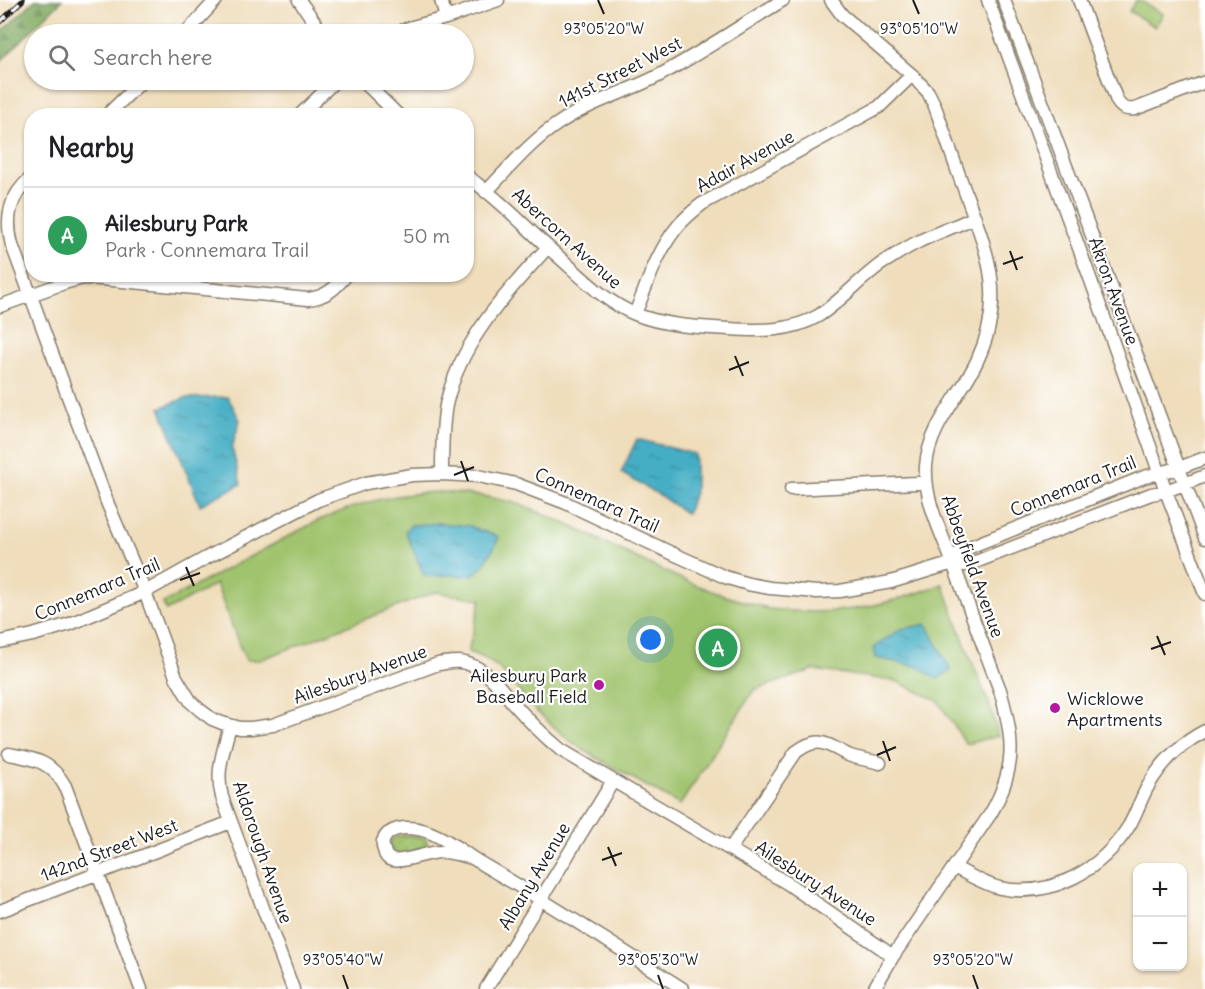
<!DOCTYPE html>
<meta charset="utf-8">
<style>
:root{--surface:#fff;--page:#f6f6f6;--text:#202124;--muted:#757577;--line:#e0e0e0;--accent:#b5179e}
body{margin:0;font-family:Delius,sans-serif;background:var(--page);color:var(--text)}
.controls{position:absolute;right:18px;bottom:18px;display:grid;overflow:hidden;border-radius:12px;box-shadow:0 2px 4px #0004}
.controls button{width:54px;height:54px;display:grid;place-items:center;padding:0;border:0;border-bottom:2px solid var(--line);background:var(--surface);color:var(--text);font:30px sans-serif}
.you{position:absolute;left:651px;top:640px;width:21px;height:21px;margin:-15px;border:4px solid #fff;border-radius:50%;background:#1a73e8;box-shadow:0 0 0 9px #1a73e833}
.badge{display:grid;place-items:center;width:39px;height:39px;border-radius:50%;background:var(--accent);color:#fff;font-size:20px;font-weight:700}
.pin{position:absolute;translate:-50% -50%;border:3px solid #fff;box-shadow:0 2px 6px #0006}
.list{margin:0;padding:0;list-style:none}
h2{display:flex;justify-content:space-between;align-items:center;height:78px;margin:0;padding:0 24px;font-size:26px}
h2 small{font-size:20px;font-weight:400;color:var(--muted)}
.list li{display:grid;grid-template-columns:39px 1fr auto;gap:18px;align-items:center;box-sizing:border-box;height:96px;padding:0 24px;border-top:2px solid var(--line)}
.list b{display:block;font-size:22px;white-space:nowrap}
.list p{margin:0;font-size:20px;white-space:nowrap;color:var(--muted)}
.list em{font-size:20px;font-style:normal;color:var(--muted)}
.icon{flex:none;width:33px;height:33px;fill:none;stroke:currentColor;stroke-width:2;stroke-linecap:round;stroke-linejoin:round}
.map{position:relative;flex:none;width:1205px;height:989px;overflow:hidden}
.search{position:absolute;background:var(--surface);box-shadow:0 2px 4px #0004;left:24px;top:24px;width:450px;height:66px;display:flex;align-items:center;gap:15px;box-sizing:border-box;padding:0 21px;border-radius:33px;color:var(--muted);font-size:22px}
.panel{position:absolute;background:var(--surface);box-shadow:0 2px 4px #0004;left:24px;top:108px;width:450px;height:174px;border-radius:24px}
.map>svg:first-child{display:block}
.grass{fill:url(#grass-dots);stroke:#5e7044;stroke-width:1.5}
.forest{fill:url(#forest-firs);stroke:#4e623e;stroke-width:1.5}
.park{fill:#a0c36d;stroke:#5e7044;stroke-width:1.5}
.water{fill:url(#water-ripples);stroke:#306570;stroke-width:1.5}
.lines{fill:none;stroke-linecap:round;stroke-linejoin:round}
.minor-casing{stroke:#867c6c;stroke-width:15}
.minor{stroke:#fff;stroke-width:12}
.rail-casing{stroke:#1c1c1c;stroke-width:5}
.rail{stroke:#fff;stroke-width:3;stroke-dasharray:9;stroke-linecap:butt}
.ticks{fill:none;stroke:#1c1c1c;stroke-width:2}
.poi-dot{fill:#b5179e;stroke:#fff;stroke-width:2}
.labels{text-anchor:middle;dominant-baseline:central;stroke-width:4.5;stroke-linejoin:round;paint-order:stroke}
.street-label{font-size:18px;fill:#1c1c1c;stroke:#fff}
.poi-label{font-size:18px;fill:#1c1c1c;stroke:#fff;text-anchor:end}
.ticks-label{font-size:15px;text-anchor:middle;fill:#1c1c1c;stroke:#fff;stroke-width:4.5;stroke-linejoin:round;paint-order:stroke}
</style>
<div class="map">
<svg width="1205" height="989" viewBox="0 0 1205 989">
<defs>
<pattern id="grass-dots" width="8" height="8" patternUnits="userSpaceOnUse" patternTransform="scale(1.5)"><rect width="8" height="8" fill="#a0c36d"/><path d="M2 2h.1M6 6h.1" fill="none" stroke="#89a75e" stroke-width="1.8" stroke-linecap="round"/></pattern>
<pattern id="forest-firs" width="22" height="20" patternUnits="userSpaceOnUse" patternTransform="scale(1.5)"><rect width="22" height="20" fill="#80a960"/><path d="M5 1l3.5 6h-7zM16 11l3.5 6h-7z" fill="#68894e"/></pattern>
<pattern id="water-ripples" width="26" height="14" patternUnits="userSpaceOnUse" patternTransform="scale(1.5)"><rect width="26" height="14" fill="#45aec4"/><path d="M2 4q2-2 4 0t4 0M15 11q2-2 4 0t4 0" fill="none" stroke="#398d9e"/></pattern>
</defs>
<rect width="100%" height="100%" fill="#fff"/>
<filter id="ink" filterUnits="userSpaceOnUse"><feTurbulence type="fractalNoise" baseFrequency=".0167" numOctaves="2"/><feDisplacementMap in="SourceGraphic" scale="12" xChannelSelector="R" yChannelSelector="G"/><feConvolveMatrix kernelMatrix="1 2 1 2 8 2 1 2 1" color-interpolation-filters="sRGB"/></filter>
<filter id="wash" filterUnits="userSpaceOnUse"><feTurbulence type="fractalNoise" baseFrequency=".008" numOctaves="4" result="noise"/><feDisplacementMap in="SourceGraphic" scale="24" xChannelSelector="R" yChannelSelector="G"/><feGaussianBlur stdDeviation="1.35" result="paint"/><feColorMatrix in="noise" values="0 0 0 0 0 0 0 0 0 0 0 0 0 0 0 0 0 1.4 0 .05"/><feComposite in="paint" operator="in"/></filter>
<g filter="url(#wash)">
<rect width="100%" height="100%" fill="#efddbb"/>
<path class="grass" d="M407,835L425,838C428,842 429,846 424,849L397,855L391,852L389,847L391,840L397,836Z"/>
<path class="forest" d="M35,0H62L0,62V33Z"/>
<path class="park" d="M1136,0H1139L1163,14L1155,27L1129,11Z
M439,492C464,493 488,496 511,502C536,509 560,521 583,532C642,560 701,593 765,607L764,608C834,618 878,608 943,584C953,612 963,639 974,667C983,690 994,711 998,736L966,744L938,701L896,681L813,670L754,690L680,805L590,754L570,741L537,712L499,668L484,658L468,652L481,599L435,592L260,660H246L239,645L216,584L166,611L163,603L317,521C358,503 394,493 439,492Z"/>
<path class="water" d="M228,397L240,420L232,448L241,484L200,505L160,408L185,398Z
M637,439L695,454V489L687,514L659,495L621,473Z
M441,523L470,526L499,537C497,544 482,569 476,573C469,578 456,575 448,575C440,576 431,578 424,575L405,531L411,525Z
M927,624L951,671L937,679L916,666L876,658L874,647L901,629Z"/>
</g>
<g filter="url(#ink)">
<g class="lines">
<defs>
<path id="minor" d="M299,0L323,34
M441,0L446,18
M831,0L842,15L912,75L928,92L934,104C944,131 953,159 963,186C986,249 1008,295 977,361C961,396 929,425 926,466C924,502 942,533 954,566C969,607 984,649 1000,690C1014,739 1017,767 991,813L893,956L874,989
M988,0L1090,278L1166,491L1205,594
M1004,0L1205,538
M1079,0L1117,101C1122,109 1126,110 1135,109L1205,82
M185,34L216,0
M393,34L412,27L446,18L498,0
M362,80L399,116
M106,116L143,80
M299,116L336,80
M466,175C477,184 488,192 498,201C519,219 538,239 559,257C583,278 605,302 635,314C665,326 697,327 729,329C760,331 790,332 818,316C840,302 859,280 881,264C894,256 907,247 920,241C938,232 957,226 975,217
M32,177C9,196 5,218 12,245L107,502L145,592L176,677L183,689L191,702L200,710L212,719L222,723L240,728H251L273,725L438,664C447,663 456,660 465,663C488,669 500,688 514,704C529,721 544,736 561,750L787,883L893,956
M486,192C509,168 531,141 559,123C590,102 625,93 658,76C701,53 742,25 783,0
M189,287L190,274
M0,306L64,283L83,278L102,279L308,299C326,297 336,288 347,274
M635,314C647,285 657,251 678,226C685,218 693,211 702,204L879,107L912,75
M442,474C442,451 442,427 446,405C460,342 506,293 548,247
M791,489L916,483L926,482
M953,563L959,553L972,546L1144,477L1179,468L1205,458
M0,642L33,635L70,624L145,592L206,558L318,500L366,483L412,475L442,474L478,476L516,484L566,503L667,551L725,577L748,584L770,588L817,592L840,591L891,582L953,563L965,565L978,561L1151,494L1166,491L1205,476
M230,725C224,750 215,771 222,797L293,989
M9,754C35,759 51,761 65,786L141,989
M730,849L796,752C819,735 826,744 848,755C857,759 870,760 880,763
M472,858C462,855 451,852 441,852C428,852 402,863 392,860C387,859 385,855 384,850C383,847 382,845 383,841C388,827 406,827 418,829C442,834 462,852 482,864C550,904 617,947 683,989
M954,867C969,875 984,884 1000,888C1052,899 1102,869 1129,826C1136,814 1140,801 1147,788C1160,764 1180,744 1205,731
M0,911L231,822
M486,989L613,781"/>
</defs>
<use href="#minor" class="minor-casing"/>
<use href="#minor" class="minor"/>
<defs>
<path id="rail" d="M0,22L23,0"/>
</defs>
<use href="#rail" class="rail-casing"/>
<use href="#rail" class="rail"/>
</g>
</g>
<path class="ticks" d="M598,0L604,14M913,0L919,14M1010,251L1017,270M1003,264L1023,257M735,356L743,376M729,370L749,362M461,461L468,481M454,475L474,467M186,567L194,586M180,580L200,573M1157,636L1165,655M1151,649L1171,642M883,741L890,761M877,755L896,747M608,847L616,866M602,860L622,853M343,975L348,989M658,975L663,989M973,975L978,989"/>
<g class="poi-dot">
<circle cx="599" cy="685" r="6"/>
<circle cx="1055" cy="708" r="6"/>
</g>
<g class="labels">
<g class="street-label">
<text transform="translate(620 72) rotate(-27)">141st Street West</text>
<text transform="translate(745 161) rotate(-29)">Adair Avenue</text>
<text transform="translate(567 238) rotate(42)">Abercorn Avenue</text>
<text transform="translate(1114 291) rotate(70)">Akron Avenue</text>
<text transform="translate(1073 486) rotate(-22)">Connemara Trail</text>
<text transform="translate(597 500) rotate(24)">Connemara Trail</text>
<text transform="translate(973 566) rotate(70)">Abbeyfield Avenue</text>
<text transform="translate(97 589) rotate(-23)">Connemara Trail</text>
<text transform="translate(360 674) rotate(-20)">Ailesbury Avenue</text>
<text transform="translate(109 850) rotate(-21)">142nd Street West</text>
<text transform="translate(263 852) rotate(71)">Aldorough Avenue</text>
<text transform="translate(534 876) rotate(-59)">Albany Avenue</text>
<text transform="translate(816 883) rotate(33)">Ailesbury Avenue</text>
</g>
<g class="poi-label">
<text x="587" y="675">Ailesbury Park<tspan x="587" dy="21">Baseball Field</tspan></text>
<text x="1067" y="698" text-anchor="start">Wicklowe<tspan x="1067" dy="21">Apartments</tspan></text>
</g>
</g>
<g class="ticks-label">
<text x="604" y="34">93°05'20"W</text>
<text x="919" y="34">93°05'10"W</text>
<text x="343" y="965">93°05'40"W</text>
<text x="658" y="965">93°05'30"W</text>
<text x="973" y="965">93°05'20"W</text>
</g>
</svg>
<div class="controls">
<button>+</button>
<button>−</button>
</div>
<div class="you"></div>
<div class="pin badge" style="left:718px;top:648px;background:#2e9e5b">A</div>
<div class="search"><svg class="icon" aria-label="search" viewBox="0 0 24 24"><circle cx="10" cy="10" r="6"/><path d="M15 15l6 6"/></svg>Search here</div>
<section class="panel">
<h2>Nearby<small></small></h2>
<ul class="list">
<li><span class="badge" style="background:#2e9e5b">A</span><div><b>Ailesbury Park</b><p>Park · Connemara Trail</p></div><em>50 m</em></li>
</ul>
</section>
</div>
